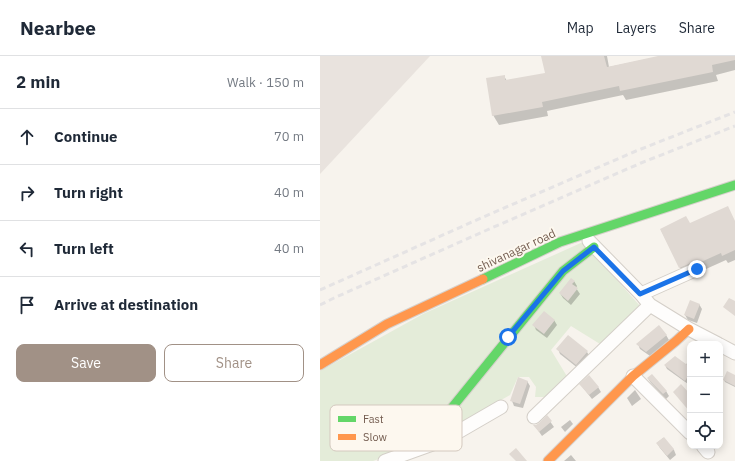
<!DOCTYPE html>
<meta charset="utf-8">
<style>
:root{--surface:#fff;--page:#f2f2f3;--text:#1f2937;--muted:#747a83;--line:#e0e1e3;--accent:#a19186}
body{margin:0;font-family:"IBM Plex Sans",sans-serif;background:var(--page);color:var(--text)}
.controls{position:absolute;right:12px;bottom:12px;display:grid;overflow:hidden;border-radius:8px;box-shadow:0 2px 10px #0003}
.controls button{width:36px;height:36px;display:grid;place-items:center;padding:0;border:0;border-bottom:1px solid var(--line);background:var(--surface);color:var(--text);font:20px sans-serif}
.stop{position:absolute;width:12px;height:12px;margin:-9px;border:3px solid #1a73e8;border-radius:50%;background:#fff}
.stop.end{background:#1a73e8;border-color:#fff;box-shadow:0 1px 4px #0008}
.list{margin:0;padding:0;list-style:none}
h2{display:flex;justify-content:space-between;align-items:center;height:52px;margin:0;padding:0 16px;font-size:17px}
h2 small{font-size:13px;font-weight:400;color:var(--muted)}
.list li{display:grid;grid-template-columns:26px 1fr auto;gap:12px;align-items:center;box-sizing:border-box;height:56px;padding:0 16px;border-top:1px solid var(--line)}
.list b{display:block;font-size:15px;white-space:nowrap}
.list em{font-size:13px;font-style:normal;color:var(--muted)}
.actions{display:flex;gap:8px;padding:12px 16px}
.actions a{flex:1;padding:9px 0;border:1px solid var(--accent);border-radius:8px;text-align:center;font-size:14px;color:var(--accent)}
.actions .main{background:var(--accent);color:#fff}
.icon{flex:none;width:22px;height:22px;fill:none;stroke:currentColor;stroke-width:2;stroke-linecap:round;stroke-linejoin:round}
.map{position:relative;flex:none;width:415px;height:405px;overflow:hidden}
header{display:flex;align-items:center;gap:24px;box-sizing:border-box;height:56px;padding:0 20px;background:var(--surface);border-bottom:1px solid var(--line)}
header strong{font-size:19px}
nav{display:flex;gap:22px;margin-inline-start:auto;font-size:14px}
main{display:flex}
aside{flex:1;background:var(--surface)}
.map>svg:first-child{display:block}
.industrial{fill:#e9e3de}
.green{fill:#e4ecd9}
.shadow{fill:#0003}
.building{fill:#e0d9d3}
.lines{fill:none;stroke-linecap:round;stroke-linejoin:round}
.street-casing{stroke:#d4cfc8;stroke-width:15}
.fast-casing{stroke:#d6d0cb;stroke-width:11}
.slow-casing{stroke:#d6d0cb;stroke-width:11}
.street{stroke:#fefdfc;stroke-width:13}
.fast{stroke:#63d668;stroke-width:9}
.slow{stroke:#ff974d;stroke-width:9}
.rail{stroke:#e5e3e4;stroke-width:3;stroke-dasharray:6 4;stroke-linecap:butt}
.route{stroke:#1a73e8;stroke-width:5}
.labels{text-anchor:middle;dominant-baseline:central;stroke-width:4;stroke-linejoin:round;paint-order:stroke}
.street-label{font-size:12px;fill:#735c4f;stroke:#fdf8ef}
.key{fill:#fdf8ef;stroke:#d4c9bf;stroke-width:1}
.key-label{font-size:11px;fill:#735c4f}
</style>
<header>
<strong>Nearbee</strong>
<nav><a>Map</a><a>Layers</a><a>Share</a></nav>
</header>
<main>
<aside>
<h2>2 min<small>Walk · 150 m</small></h2>
<ul class="list">
<li><svg class="icon" aria-label="ahead" viewBox="0 0 24 24"><path d="M12 20V5M6 11l6-6 6 6"/></svg><div><b>Continue</b></div><em>70 m</em></li>
<li><svg class="icon" aria-label="right" viewBox="0 0 24 24"><path d="M7 20v-9h11M14 6l5 5-5 5"/></svg><div><b>Turn right</b></div><em>40 m</em></li>
<li><svg class="icon" aria-label="left" viewBox="0 0 24 24"><path d="M17 20v-9H6M10 6l-5 5 5 5"/></svg><div><b>Turn left</b></div><em>40 m</em></li>
<li><svg class="icon" aria-label="arrive" viewBox="0 0 24 24"><path d="M6 21V4h12l-3 4 3 4H6"/></svg><div><b>Arrive at destination</b></div></li>
</ul>
<div class="actions"><a class="main">Save</a><a>Share</a></div>
</aside>
<div class="map">
<svg width="415" height="405" viewBox="0 0 415 405">
<rect width="100%" height="100%" fill="#f7f3ed"/>
<path class="industrial" d="M0,0H110L0,118Z"/>
<path class="green" d="M263,186L321,251L280,288L251,270L231,294L248,322L227,341H215L216,331L209,321H198L190,339L109,385L53,405H0V315L103,258Z"/>
<path class="shadow" d="M222,0H287L289,11L342,0H415V14L396,19L398,25L306,44L303,39L227,55L228,60L179,69L173,59L184,20L187,25L226,18Z
M415,165V204L408,207L406,204L386,213L382,212L364,219L341,174L370,169Z
M254,225L257,230L256,232L260,238L251,249L243,242L240,237Z
M379,248L382,253L377,267L368,264L365,259Z
M234,264L237,269L227,282L216,274L214,269Z
M346,279L349,284L330,300L320,293L318,288Z
M248,280L267,296L270,301L259,313L240,298L238,293Z
M370,301V324L368,328L347,313L345,309H366Z
M415,320V331L405,326L404,324Z
M328,323L346,335L349,340L346,343L331,327Z
M207,325L210,330L203,352L194,350L192,345Z
M261,328L278,331L281,336L272,343L264,333Z
M315,334L321,343L312,350L307,342Z
M227,361L234,371L222,380L215,370H217Z
M250,364L253,368L245,376L241,371Z
M343,382L354,394L356,399L350,404L340,392L337,387Z
M251,399L256,405H244Z"/>
<path class="building" d="M221,0H284L287,11L338,0H415V4L392,9L393,16L300,35L299,30L222,46L223,51L172,60L166,22L185,19V24L225,17Z
M408,150L415,165V194L402,200L401,197L381,206L377,205L374,206L359,212L340,173L366,160L370,167Z
M251,222L255,225L252,228L258,232L248,245L239,237Z
M409,242L415,245V260L403,251Z
M370,244L380,248L374,263L364,259Z
M224,255L235,264L224,278L212,269Z
M339,269L347,279L326,296L316,288Z
M248,279L268,295L256,309L236,293Z
M355,300L370,311V317L365,325L344,309Z
M407,315L415,319V330L403,324Z
M332,318L347,335L343,338L327,322Z
M269,319L279,331L269,339L259,328Z
M198,321L208,325L200,348L190,345Z
M361,328L370,338V356L353,336Z
M227,359L232,365L219,376L213,369H216L219,367Z
M344,381L354,393L347,400L336,387Z
M196,392L207,405H196L189,398Z"/>
<g class="lines">
<defs>
<path id="street" d="M269,185L321,238L330,249L369,273L398,288
M321,238L377,213
M400,289L415,297
M313,320L370,377
M214,361L330,249
M383,390L388,396
M65,405L124,384L181,351"/>
<path id="fast" d="M163,223L240,186L415,129
M130,354L243,215L274,191"/>
<path id="slow" d="M0,309L67,268L163,223
M228,405L313,320L356,285L369,273"/>
</defs>
<use href="#street" class="street-casing"/>
<use href="#fast" class="fast-casing"/>
<use href="#slow" class="slow-casing"/>
<use href="#street" class="street"/>
<use href="#fast" class="fast"/>
<use href="#slow" class="slow"/>
<path class="rail" d="M0,234L161,162L316,95L415,56
M0,249L14,242L167,174L321,107L415,70"/>
</g>
<g class="lines">
<path class="route" d="M188,281L243,215L274,191L320,238L377,213"/>
</g>
<g class="labels">
<g class="street-label">
<text transform="translate(196 194) rotate(-25)">shivanagar road</text>
</g>
</g>
<rect x="10" y="349" width="132" height="46" rx="6" class="key"/>
<rect x="18" y="360" width="18" height="6" fill="#63d668"/>
<rect x="18" y="378" width="18" height="6" fill="#ff974d"/>
<g class="key-label">
<text x="43" y="367">Fast</text>
<text x="43" y="385">Slow</text>
</g>
</svg>
<div class="controls">
<button>+</button>
<button>−</button>
<button><svg class="icon" aria-label="locate" viewBox="0 0 24 24"><circle cx="12" cy="12" r="6"/><path d="M12 2v4M12 18v4M2 12h4M18 12h4"/></svg></button>
</div>
<div class="stop" style="left:188px;top:281px"></div>
<div class="stop end" style="left:377px;top:213px"></div>
</div>
</main>
